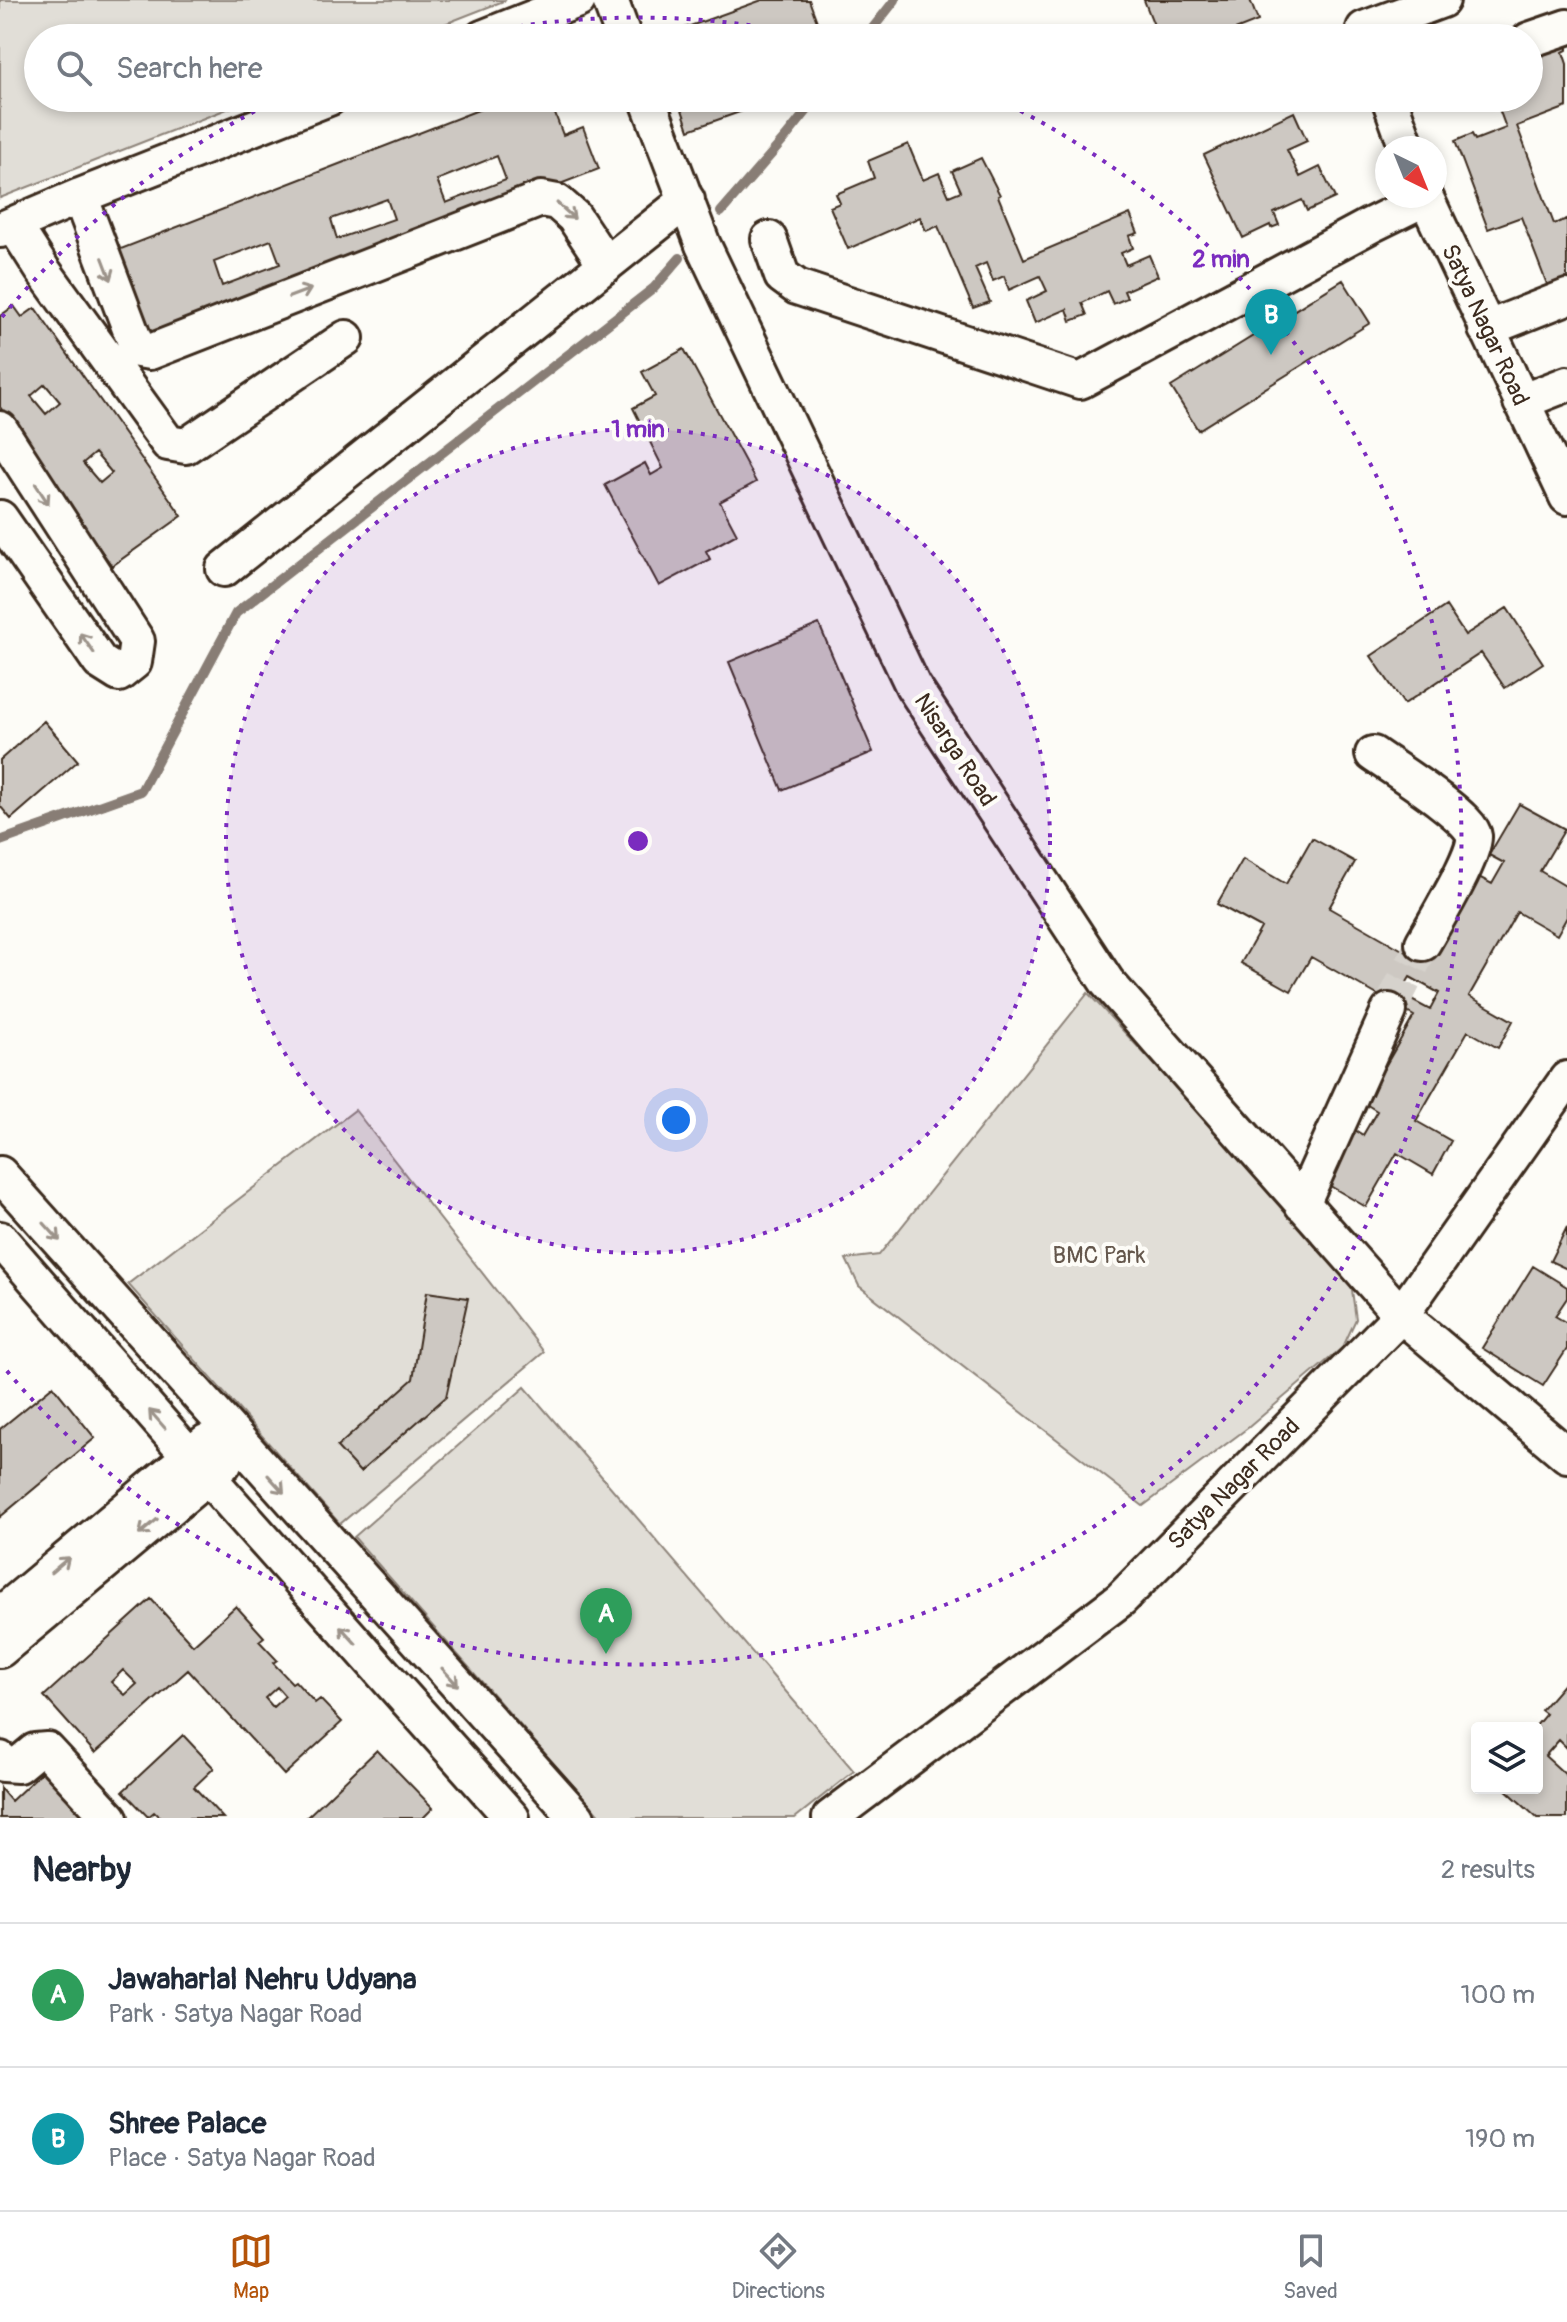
<!DOCTYPE html>
<meta charset="utf-8">
<style>
:root{--surface:#fff;--page:#f6f6f7;--text:#1f2937;--muted:#747a83;--line:#e0e1e3;--accent:#b45309}
body{margin:0;font-family:Pangolin,sans-serif;background:var(--page);color:var(--text)}
.controls{position:absolute;right:24px;bottom:24px;display:grid;overflow:hidden;border-radius:8px;box-shadow:0 4px 12px #0003}
.controls button{width:72px;height:72px;display:grid;place-items:center;padding:0;border:0;border-bottom:2px solid var(--line);background:var(--surface);color:var(--text);font:40px sans-serif}
.compass{position:absolute;left:1375px;top:136px;width:72px;height:72px;border-radius:50%;background:var(--surface);box-shadow:0 4px 12px #0003;rotate:137deg}
.you{position:absolute;left:676px;top:1120px;width:28px;height:28px;margin:-20px;border:6px solid #fff;border-radius:50%;background:#1a73e8;box-shadow:0 0 0 12px #1a73e833}
.badge{display:grid;place-items:center;width:52px;height:52px;border-radius:50%;background:var(--accent);color:#fff;font-size:26px;font-weight:700}
.pin{position:absolute;translate:-50% -66px;filter:drop-shadow(0 2px 4px #0008)}
.pin::after{content:'';position:absolute;top:42px;width:28px;height:24px;background:inherit;clip-path:polygon(0 0,100% 0,50% 100%)}
.list{margin:0;padding:0;list-style:none}
h2{display:flex;justify-content:space-between;align-items:center;height:104px;margin:0;padding:0 32px;font-size:34px}
h2 small{font-size:26px;font-weight:400;color:var(--muted)}
.list li{display:grid;grid-template-columns:52px 1fr auto;gap:24px;align-items:center;box-sizing:border-box;height:144px;padding:0 32px;border-top:2px solid var(--line)}
.list b{display:block;font-size:30px;white-space:nowrap}
.list p{margin:0;font-size:26px;white-space:nowrap;color:var(--muted)}
.list em{font-size:26px;font-style:normal;color:var(--muted)}
.icon{flex:none;width:44px;height:44px;fill:none;stroke:currentColor;stroke-width:2;stroke-linecap:round;stroke-linejoin:round}
.map{position:relative;flex:none;width:1567px;height:1818px;overflow:hidden}
.search{position:absolute;background:var(--surface);box-shadow:0 4px 12px #0003;left:24px;right:24px;top:24px;height:88px;display:flex;align-items:center;gap:20px;box-sizing:border-box;padding:0 28px;border-radius:44px;color:var(--muted);font-size:30px}
.sheet{height:392px;background:var(--surface)}
nav{display:flex;justify-content:space-around;align-items:center;box-sizing:border-box;height:112px;border-top:2px solid var(--line);background:var(--surface);font-size:22px;color:var(--muted)}
nav a{display:grid;justify-items:center;gap:4px}
nav .on{color:var(--accent)}
.map>svg:first-child{display:block}
.green{fill:#e1ded7;stroke:#8e847a;stroke-width:2}
.lines{fill:none;stroke-linecap:round;stroke-linejoin:round}
.stream{stroke:#887d74;stroke-width:10}
.building{fill:#cdc8c2;stroke:#3b2a1e;stroke-width:2;fill-rule:evenodd}
.minor-tunnel{stroke:#d6d2cc;stroke-width:34;stroke-dasharray:34 17;stroke-linecap:butt}
.minor-casing{stroke:#3b2a1e;stroke-width:40}
.minor{stroke:#fdfcf7;stroke-width:34}
.oneway{stroke:#9c938a}
.ring{fill:none;stroke:#7b2cbf;stroke-width:4;stroke-dasharray:4 8}
.labels{text-anchor:middle;dominant-baseline:central;stroke-width:8;stroke-linejoin:round;paint-order:stroke}
.street-label{font-size:24px;fill:#3b2a1e;stroke:#fdfcf7}
.park-label{font-size:24px;fill:#64574c;stroke:#fdfcf7}
.centre{fill:#7b2cbf;stroke:#fdfcf7;stroke-width:4}
.ring-label{font-size:24px;text-anchor:middle;font-weight:bold;fill:#7b2cbf;stroke:#fdfcf7;stroke-width:8;stroke-linejoin:round;paint-order:stroke}
</style>
<div class="map">
<svg width="1567" height="1818" viewBox="0 0 1567 1818">
<rect width="100%" height="100%" fill="#fdfcf7"/>
<filter id="ink" filterUnits="userSpaceOnUse"><feTurbulence type="fractalNoise" baseFrequency=".0125" numOctaves="2"/><feDisplacementMap in="SourceGraphic" scale="16" xChannelSelector="R" yChannelSelector="G"/><feConvolveMatrix kernelMatrix="1 2 1 2 8 2 1 2 1" color-interpolation-filters="sRGB"/></filter>
<g filter="url(#ink)">
<path class="green" d="M0,0H506L409,38H38V98H255L0,198Z
M1088,993L1350,1276L1356,1319L1343,1347L1249,1427L1143,1506L859,1286L846,1259L879,1255Z
M355,1110L544,1352L340,1524L128,1284Z
M525,1387L854,1771L795,1818H602L354,1537Z"/>
<g class="lines">
<path class="stream" d="M865,38L895,0
M721,212L786,137L817,98
M0,841L141,791L236,613L654,288L680,258"/>
</g>
<path class="building" d="M762,0H809L823,38H657Z
M1144,0H1250L1258,21L1215,38H1159Z
M1567,43V50L1563,52L1567,64V107L1517,126L1554,224L1567,219V279L1548,287L1521,217L1488,229L1455,141L1472,134L1475,140L1506,128L1495,98H1529V48Z
M509,98H549L563,135L583,127L599,169L148,343L113,252ZM497,156L506,180L446,203L437,180ZM387,199L394,219L337,239L331,219ZM271,240L280,264L222,286L214,262Z
M678,98H779L689,130Z
M1294,112L1307,141L1287,150L1300,177L1320,167L1335,198L1307,211L1302,200L1274,213L1279,225L1271,228L1270,225L1243,238L1204,155Z
M908,144L923,180L939,173L949,196L961,191L952,171L981,158L1000,195L998,196L1024,259L1130,214L1138,233L1129,236L1133,248L1121,253L1126,265L1149,255L1158,276L1124,291L1127,298L1113,304L1107,291L1082,303L1087,315L1071,321L1067,309L1035,323L1026,301L1047,291L1040,276L1009,290L1004,276L993,281L986,263L975,268L990,302L973,308L938,226L926,231L920,217L848,249L830,207L840,203L836,194L874,178L868,161Z
M1343,280L1370,323L1198,430L1171,387Z
M14,306L22,317L35,308L182,516L112,566L0,407V316ZM45,384L60,402L46,414L31,396ZM95,453L112,473L100,483L83,463Z
M684,349L756,482L720,502L737,534L706,551L710,559L659,586L605,485L645,463L651,475L663,468L633,408L655,396L642,372Z
M1446,606L1465,635L1507,608L1543,663L1505,688L1481,653L1404,704L1371,656Z
M819,624L873,752L782,790L729,662Z
M44,721L78,761L11,819L0,806V760Z
M1519,804L1565,829L1540,871L1567,887V917L1557,935L1517,912L1469,996L1513,1021L1498,1048L1468,1031L1416,1121L1451,1141L1433,1174L1397,1153L1366,1207L1320,1180L1350,1127L1363,1135L1377,1111L1364,1103L1414,1016L1311,957L1291,991L1241,963L1261,928L1217,904L1243,859L1286,884L1312,838L1355,862L1329,908L1427,964L1477,876L1492,884L1504,863L1489,855ZM1410,977L1439,993L1430,1010L1400,994Z
M1567,1227V1269L1550,1261Z
M1533,1266L1567,1287V1298L1555,1316L1567,1323V1349L1543,1386L1482,1348Z
M427,1292L468,1298L446,1397L360,1472L337,1447L413,1379Z
M53,1386L95,1438L0,1517V1429Z
M151,1599L193,1645L236,1606L264,1637L259,1641L277,1660L273,1663L292,1683L295,1681L315,1703L320,1699L342,1722L284,1775L188,1670L95,1753L44,1696ZM123,1670L137,1684L125,1695L111,1682ZM277,1687L285,1696L273,1707L265,1698Z
M1567,1680V1748L1559,1740L1545,1756L1567,1776V1818H1537L1504,1788H1537V1728H1534L1546,1714L1541,1710Z
M183,1735L214,1768L194,1787L223,1818H160L154,1812L148,1817L123,1791Z
M377,1750L433,1808L423,1818H306Z
M47,1767L97,1818H0V1788L11,1801Z"/>
<g class="lines">
<path class="minor-tunnel" d="M1389,1011L1423,943"/>
<defs>
<path id="minor" d="M610,0L624,38
M1364,29L1442,0
M482,38L578,0
M1529,40L1567,27
M647,98L703,245L913,686L1107,982L1401,1315L1567,1455
M1389,98L1407,148
M80,196L138,350L150,352L541,199L557,202L574,217L606,265
M1425,196L1567,497
M14,225L42,269L168,443L186,446L346,338
M0,230L80,196L329,98
M769,239L782,276L797,287L1080,381L1371,225L1426,198
M1486,329L1567,297
M1521,402L1567,384
M0,429L137,641L134,662L119,674L100,662L0,518
M224,569L687,200
M1373,754C1391,767 1472,817 1474,836C1476,854 1434,924 1423,943
M0,1174L577,1818
M1302,1204L1389,1011
M0,1239L208,1477L512,1818
M0,1615L206,1442
M0,1650L224,1463
M0,1759L3,1764L18,1765L35,1751L47,1750L110,1818
M830,1818L1121,1599L1401,1315L1567,1079"/>
</defs>
<use href="#minor" class="minor-casing"/>
<use href="#minor" class="minor"/>
</g>
<defs><path id="oneway-shaft" d="M-6 0H5M1.5-3L5.5 0L1.5 3" fill="none" stroke-width="1.6" stroke-linecap="round" stroke-linejoin="round" transform="scale(2)"/></defs>
<g class="oneway">
<use href="#oneway-shaft" transform="translate(566 211) rotate(42)"/>
<use href="#oneway-shaft" transform="translate(107 269) rotate(69)"/>
<use href="#oneway-shaft" transform="translate(300 293) rotate(-21)"/>
<use href="#oneway-shaft" transform="translate(42 494) rotate(57)"/>
<use href="#oneway-shaft" transform="translate(87 643) rotate(-125)"/>
<use href="#oneway-shaft" transform="translate(52 1232) rotate(48)"/>
<use href="#oneway-shaft" transform="translate(157 1419) rotate(-131)"/>
<use href="#oneway-shaft" transform="translate(276 1484) rotate(48)"/>
<use href="#oneway-shaft" transform="translate(148 1527) rotate(140)"/>
<use href="#oneway-shaft" transform="translate(60 1565) rotate(-40)"/>
<use href="#oneway-shaft" transform="translate(348 1635) rotate(-132)"/>
<use href="#oneway-shaft" transform="translate(450 1677) rotate(48)"/>
</g>
</g>
<circle cx="638" cy="841" r="412" fill="#7b2cbf" fill-opacity=".12"/>
<g class="ring">
<circle cx="638" cy="841" r="412"/>
<path d="M2 317A824 824 0 0 1 277 100M460 37A824 824 0 0 1 816 37M999 100A824 824 0 1 1 2 1365"/>
</g>
<g class="labels">
<g class="street-label">
<text transform="translate(1485 325) rotate(65)">Satya Nagar Road</text>
<text transform="translate(955 750) rotate(57)">Nisarga Road</text>
<text transform="translate(1234 1484) rotate(-45)">Satya Nagar Road</text>
</g>
<g class="park-label">
<text x="1099" y="1255">BMC Park</text>
</g>
</g>
<circle cx="638" cy="841" r="12" class="centre"/>
<g class="ring-label">
<text x="1221" y="267">2 min</text>
<text x="638" y="437">1 min</text>
</g>
</svg>
<div class="controls">
<button><svg class="icon" aria-label="layers" viewBox="0 0 24 24"><path d="M12 4l9 5-9 5-9-5zM3 14l9 5 9-5"/></svg></button>
</div>
<svg class="compass" viewBox="-18 -18 36 36"><path d="M0-13l5 13h-10z" fill="#e53935"/><path d="M0 13l5-13h-10z" fill="#747a83"/></svg>
<div class="you"></div>
<div class="pin badge" style="left:606px;top:1654px;background:#2e9e5b">A</div>
<div class="pin badge" style="left:1271px;top:355px;background:#0f9aa8">B</div>
<div class="search"><svg class="icon" aria-label="search" viewBox="0 0 24 24"><circle cx="10" cy="10" r="6"/><path d="M15 15l6 6"/></svg>Search here</div>
</div>
<section class="sheet">
<h2>Nearby<small>2 results</small></h2>
<ul class="list">
<li><span class="badge" style="background:#2e9e5b">A</span><div><b>Jawaharlal Nehru Udyana</b><p>Park · Satya Nagar Road</p></div><em>100 m</em></li>
<li><span class="badge" style="background:#0f9aa8">B</span><div><b>Shree Palace</b><p>Place · Satya Nagar Road</p></div><em>190 m</em></li>
</ul>
</section>
<nav>
<a class="on"><svg class="icon" aria-label="map" viewBox="0 0 24 24"><path d="M3 6l6-2 6 2 6-2v14l-6 2-6-2-6 2zM9 4v14M15 6v14"/></svg>Map</a>
<a><svg class="icon" aria-label="directions" viewBox="0 0 24 24"><path d="M12 3l9 9-9 9-9-9zM9 14v-3h6M13 9l2 2-2 2"/></svg>Directions</a>
<a><svg class="icon" aria-label="saved" viewBox="0 0 24 24"><path d="M7 4h10v16l-5-4-5 4z"/></svg>Saved</a>
</nav>
